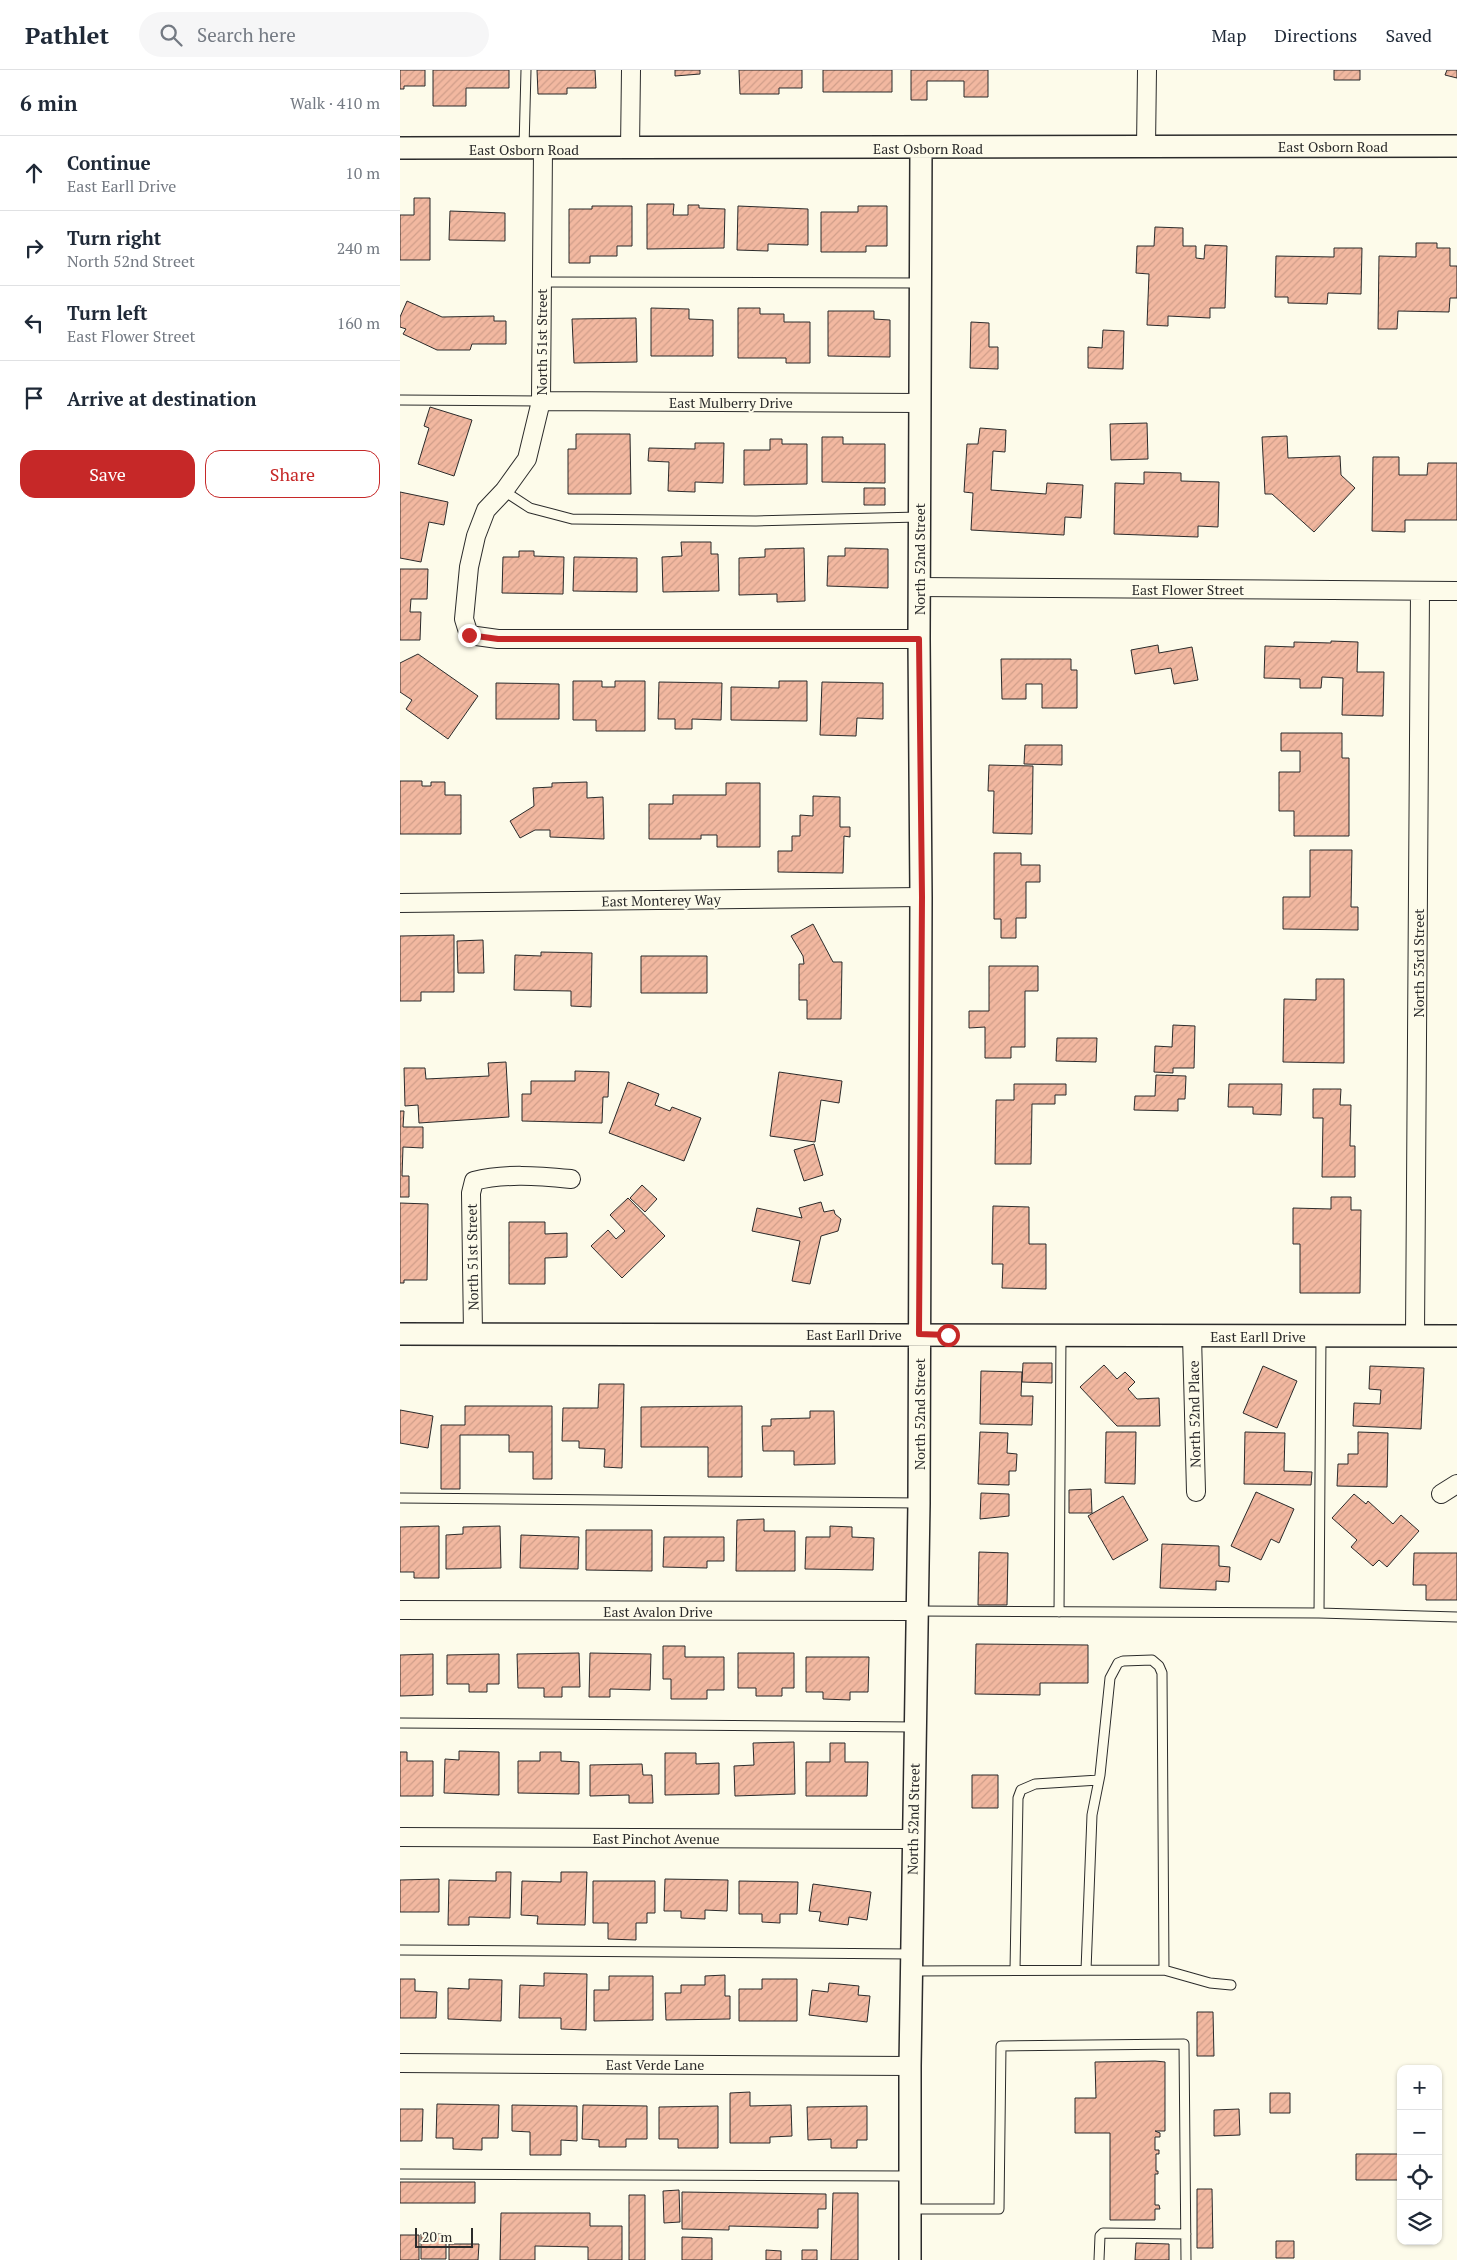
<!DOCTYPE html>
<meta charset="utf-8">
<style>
:root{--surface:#fff;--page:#f6f6f7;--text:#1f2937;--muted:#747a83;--line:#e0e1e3;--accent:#c62828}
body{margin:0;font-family:"PT Serif",serif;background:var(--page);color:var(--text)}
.controls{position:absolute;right:15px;bottom:15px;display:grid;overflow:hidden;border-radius:10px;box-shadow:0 1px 4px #0004}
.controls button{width:45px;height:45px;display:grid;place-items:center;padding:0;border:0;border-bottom:1px solid var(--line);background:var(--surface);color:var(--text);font:25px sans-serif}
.scale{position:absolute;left:15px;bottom:12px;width:58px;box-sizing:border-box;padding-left:5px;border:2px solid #2b2b2b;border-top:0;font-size:14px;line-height:18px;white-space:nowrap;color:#2b2b2b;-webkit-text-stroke:4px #fdfbea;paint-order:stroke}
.stop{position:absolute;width:15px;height:15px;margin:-11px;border:4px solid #c62828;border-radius:50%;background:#fff}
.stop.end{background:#c62828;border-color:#fff;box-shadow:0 1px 5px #0008}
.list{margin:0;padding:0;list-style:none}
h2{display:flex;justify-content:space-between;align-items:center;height:65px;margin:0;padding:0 20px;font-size:21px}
h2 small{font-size:16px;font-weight:400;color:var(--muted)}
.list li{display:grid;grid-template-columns:32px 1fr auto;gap:15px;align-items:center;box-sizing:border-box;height:75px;padding:0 20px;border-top:1px solid var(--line)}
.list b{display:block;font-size:19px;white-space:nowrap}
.list p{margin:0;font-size:16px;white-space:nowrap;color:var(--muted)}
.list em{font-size:16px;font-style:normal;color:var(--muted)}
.actions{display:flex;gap:10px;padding:15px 20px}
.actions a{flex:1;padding:11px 0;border:1px solid var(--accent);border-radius:15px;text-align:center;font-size:18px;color:var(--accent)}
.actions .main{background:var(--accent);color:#fff}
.icon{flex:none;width:28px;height:28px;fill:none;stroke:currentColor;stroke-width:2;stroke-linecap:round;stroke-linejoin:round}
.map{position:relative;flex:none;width:1057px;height:2190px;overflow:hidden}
header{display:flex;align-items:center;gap:30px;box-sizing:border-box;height:70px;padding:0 25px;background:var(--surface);border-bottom:1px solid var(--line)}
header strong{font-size:24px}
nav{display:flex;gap:28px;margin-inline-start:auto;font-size:18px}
.search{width:350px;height:45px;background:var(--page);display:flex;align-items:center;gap:12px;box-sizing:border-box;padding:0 18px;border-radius:28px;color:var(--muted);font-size:19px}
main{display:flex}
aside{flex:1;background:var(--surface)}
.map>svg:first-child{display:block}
.building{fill:url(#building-hatch);stroke:#2b2b2b}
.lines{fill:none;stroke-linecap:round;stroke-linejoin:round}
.service-casing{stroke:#2b2b2b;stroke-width:11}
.minor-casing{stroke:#2b2b2b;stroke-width:20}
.tertiary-casing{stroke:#2b2b2b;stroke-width:24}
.service{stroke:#fdfbea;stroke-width:9}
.minor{stroke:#fdfbea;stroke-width:18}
.tertiary{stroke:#fdfbea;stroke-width:21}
.route{stroke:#c62828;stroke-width:6}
.labels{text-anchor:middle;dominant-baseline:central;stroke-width:4;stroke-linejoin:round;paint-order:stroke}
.street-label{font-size:14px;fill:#2b2b2b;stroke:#fdfbea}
</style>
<header>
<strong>Pathlet</strong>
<div class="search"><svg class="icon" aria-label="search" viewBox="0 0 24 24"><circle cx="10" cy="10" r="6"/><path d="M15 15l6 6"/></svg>Search here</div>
<nav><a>Map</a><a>Directions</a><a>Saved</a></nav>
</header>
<main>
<aside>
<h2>6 min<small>Walk · 410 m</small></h2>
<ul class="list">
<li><svg class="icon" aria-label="ahead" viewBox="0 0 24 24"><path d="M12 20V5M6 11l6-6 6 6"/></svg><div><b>Continue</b><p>East Earll Drive</p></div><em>10 m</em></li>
<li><svg class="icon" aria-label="right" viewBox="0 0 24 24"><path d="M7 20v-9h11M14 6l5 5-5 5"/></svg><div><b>Turn right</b><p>North 52nd Street</p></div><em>240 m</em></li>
<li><svg class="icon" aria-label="left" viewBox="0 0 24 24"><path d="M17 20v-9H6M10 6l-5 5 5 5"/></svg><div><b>Turn left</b><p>East Flower Street</p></div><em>160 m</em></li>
<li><svg class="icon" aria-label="arrive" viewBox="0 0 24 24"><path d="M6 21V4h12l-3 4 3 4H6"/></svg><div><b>Arrive at destination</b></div></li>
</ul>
<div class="actions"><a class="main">Save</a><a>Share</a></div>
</aside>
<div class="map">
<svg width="1057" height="2190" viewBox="0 0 1057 2190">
<defs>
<pattern id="building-hatch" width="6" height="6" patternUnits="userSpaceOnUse" patternTransform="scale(1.25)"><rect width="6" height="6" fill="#f2b8a0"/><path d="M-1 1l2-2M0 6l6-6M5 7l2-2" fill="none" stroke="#d09e8a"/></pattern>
</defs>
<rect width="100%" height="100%" fill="#fdfbea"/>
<path class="building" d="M0,0H25V16H4V19H0Z
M33,0H109V18H66V36H33Z
M137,0H195L196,18H167V24H138Z
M275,0H300V4L275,6Z
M339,0H402V18H379V24H340Z
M423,0H492V22H423Z
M511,0H588V27H564V11H527V30H511Z
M934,0H960V10H934Z
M1047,0H1057V8L1045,5Z
M14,128H30V190H0V145H14Z
M247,134H274L273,145H288V135H299V138L325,139L324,178L247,179Z
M192,136H232V176H217V186H190V193H169V139H192Z
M338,136L408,139V175L368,174V181L337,180Z
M458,136H487V176H466V182H421V142H458Z
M50,141L105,143V171L49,170Z
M755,157L783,158V176H796V188L804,189L805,175L827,176L825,238H810V248L768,246V256L747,255L749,204L736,203L737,176H754Z
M1016,173H1037V178H1050V196H1057V228H1050L1049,242L998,241L997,259H978L979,186L1016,187Z
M934,178H962L961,224L928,223L927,234L888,233V227H875L876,186L934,187Z
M7,231L42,247L94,246V251H106V274H72L70,280H37L3,264L6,259L0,257V247Z
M251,238L289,239V249L313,250V286H251Z
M338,238H360V244H384V252H410V293H386V288H338Z
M428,241H474V249L490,250V287L428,286Z
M236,248L237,292L174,293L172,249Z
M571,252L589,253V277H598V299L570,298Z
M703,260L724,261L723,299L688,298V277L702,278Z
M30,337L72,350L54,406L18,394L29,358L24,356Z
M747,353L748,389L711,390L710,354Z
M580,358L606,360L605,382L593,381L591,420L646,424L647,413L683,415L681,448L665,447L664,465L571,460L573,423L564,422L567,374H578Z
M176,364H230L231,424H168V379H176Z
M887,366L888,388L940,386L941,405L955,418L914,462L872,424H865L862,367Z
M422,367H443V374H485V413L422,412Z
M370,369H382V374H407V414L344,415V380H370Z
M295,373H324L323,413L295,412V422L268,421L269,392L248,391L249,378L295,379Z
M973,387H999V405H1027L1028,393H1057V450H1005V462L972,461Z
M744,402L781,403V411L819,412L818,457L798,456V467L714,464L715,413L744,414Z
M464,418H485V435H464Z
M0,422L48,432L44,455L29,452L21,492L0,488Z
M281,472H311V484H318L319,521L263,522L262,487L282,486Z
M404,478L405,531L377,532V524L339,525V488L365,487V479Z
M445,478L488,479V518L427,516L428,486H445Z
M119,481H134V486L164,487L163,524L102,523L103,487H119Z
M174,487L237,488V522L173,521Z
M0,499H28L27,529H11L10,542H21L20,570H0Z
M931,571L958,572L957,602H984L983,646L942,645L943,608L922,607L921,618H900V609L864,608L865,576L894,577V572L931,573Z
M758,575L759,583L792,577L798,610L774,614L771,598L735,604L731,580Z
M18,584L78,626L48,669L6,639L12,630L0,622V593Z
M601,589H671V600H677V638H642V614H626V629H602Z
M173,611H202V617H215V611H245V661H196V650H173Z
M379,611H407V651L331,650V617L379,618Z
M259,612L322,613L321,650L292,649V659H275V649H258Z
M422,612L483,613V649L457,648L456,666L420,665Z
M96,613L159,614V649H96Z
M881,663H942V688H949V766H894V741H879V702H900V681H881Z
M625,675H662V695L624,694Z
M589,695L633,696L632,764L593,763L594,721H588Z
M0,711H22V716H31V712H45V725H61V764H0Z
M187,712V728L203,727L204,769L150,767V760H135L120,768L110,751L134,736L133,718L152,717V713Z
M326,713H360V777H317V765H301V769H249V734H273V725H326Z
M413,726L440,727V757H450V767L444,766L443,803L378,802V781H392V766H400V745L413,746Z
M910,780H952L951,837H958V860L883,859V827H910Z
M594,783H621V795H640V812H626V848H616V868H601V849H594Z
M413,854L433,892H442L441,949H407V930H399V894H404L403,886L391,866Z
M54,865V922H21V931H0V866Z
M83,870L84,903H58L57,871Z
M141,882L192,883L191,937L171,936V921L114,920L115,885L141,886Z
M241,886H307V923H241Z
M589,896H638V921H625V977H611V988H585V957L569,958V941H589Z
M916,909H944V993L883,992L884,929L916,930Z
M773,955L795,956L794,998H773V1003L754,1002L755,976L772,977Z
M657,968H697L696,992L656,991Z
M106,992L109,1047L19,1053L18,1035L5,1036L4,998H25L26,1009L89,1006L88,993Z
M175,1001L209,1002L208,1027H203L202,1053L122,1051V1024H131V1011H175Z
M379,1002L442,1011L439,1033L421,1030L415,1072L370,1066Z
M756,1005L786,1006L785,1029H778V1041L734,1040L735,1026H755Z
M228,1012L259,1024L255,1035L270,1041L272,1037L301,1048L284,1091L209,1063Z
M614,1014H666V1025H655V1034H632L631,1094H595L596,1030H614Z
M829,1014H882L881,1045L853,1044V1037H828Z
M913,1019H941L940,1035H951L950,1076H955V1107H922L923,1048H913Z
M0,1041H4L3,1057H23V1078L3,1077L2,1106H9V1127H0Z
M414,1074L423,1105L404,1111L394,1080Z
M242,1115L257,1129L245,1142L230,1128Z
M931,1127H951V1140H961L960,1223H900V1174H893V1138L931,1139Z
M228,1128L265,1166L222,1208L191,1176L208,1160L216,1169L225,1161L210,1145Z
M421,1132L424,1142L434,1140L435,1144L441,1149L438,1161L421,1166L410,1214L392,1211L400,1171L352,1161L357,1138L402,1148L399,1138Z
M0,1133L28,1134L27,1210H4V1213H0Z
M593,1136L629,1137V1174H646V1219L602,1218L603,1194H592Z
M109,1152H145V1164L167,1163V1187L145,1188V1214H109Z
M623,1293H652V1313L622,1312Z
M704,1295L717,1309L725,1302L735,1312L728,1319L737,1329L759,1328L760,1356H717L680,1317Z
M863,1296L897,1311L877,1358L843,1343Z
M970,1296L1024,1298L1021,1359L953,1356L954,1333L980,1334L981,1320L969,1319Z
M581,1301L622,1302L621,1326H633L632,1355L580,1354Z
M199,1314H224L222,1398L204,1397L205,1379L179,1378V1371H162L163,1338H198Z
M65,1336H152V1409H133V1382H109V1365H60V1419H41V1355H65Z
M342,1336V1407H308V1377H241V1337Z
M0,1340L33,1346L28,1378L0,1373Z
M410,1341H434L435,1394L394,1395V1381H363L362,1356H371V1349L410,1348Z
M580,1362L608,1363L607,1383L617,1384L616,1401H609V1415L578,1414Z
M706,1362H736L735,1414L705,1413Z
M845,1362L885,1363L884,1401L912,1402L911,1415L844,1414Z
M958,1362L988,1363L987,1417L937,1416L938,1394H948V1384H958Z
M691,1419L692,1443H669V1420Z
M856,1422L894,1439L879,1473L871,1469L861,1490L831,1476Z
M581,1423L609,1424V1446L580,1449Z
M954,1424L966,1434L968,1431L993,1454L1001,1445L1019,1461L987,1497L979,1490L973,1496L951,1477L957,1470L932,1448Z
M723,1426L748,1470L713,1490L688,1446Z
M364,1449V1461H395V1501H336L337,1450Z
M39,1456V1508H14V1502H0V1457Z
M100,1456L101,1498L46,1499V1465L63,1464V1457Z
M430,1456L452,1457V1467L474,1468L473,1500L405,1499L406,1467H430Z
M186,1460H252V1501L186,1500Z
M121,1465L179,1467L178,1499L120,1498Z
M264,1467H324V1491H307V1498L263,1497Z
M762,1474L819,1476V1496L830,1497L829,1512L816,1511V1520L760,1518Z
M579,1482L608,1483L607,1535H578Z
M1014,1483H1057V1530H1026V1515H1013Z
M576,1574L688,1575V1613H640V1625L575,1624Z
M263,1576H285V1587H324V1620H307V1629H271V1609H263Z
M179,1583L180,1617H162V1627H144V1618H118L117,1584Z
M190,1583L251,1584L250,1620L210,1619V1627H189Z
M338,1583H394V1618H382V1626H356V1618H338Z
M33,1584V1625L0,1626V1585Z
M99,1584V1614H87V1622H69V1614H47V1585Z
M406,1587H469L468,1622H450V1630L423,1629V1622H406Z
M394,1672L395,1724L335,1726L334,1696L354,1695L353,1673Z
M430,1673H445V1692H468L467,1726H406V1692H430Z
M59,1681L99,1682V1725L44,1723L45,1689L59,1690Z
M0,1682H7V1691H33V1726H0Z
M140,1682H161V1691L179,1692V1724L118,1723V1691H140Z
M265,1683H296V1694L319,1693V1724L265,1725Z
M242,1694L243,1705H252L253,1733H229V1725L190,1726V1695Z
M572,1705H598V1738H572Z
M96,1802H111L110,1848L69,1847V1855H48L49,1810L96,1811Z
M161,1802H187L185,1855L137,1854L138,1846L121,1845L122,1811L161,1812Z
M39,1809V1842H0V1810Z
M265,1809L328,1810L327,1841L305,1840V1849L281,1848V1841H264Z
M193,1811H255V1843H247V1853H236V1870L208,1869V1853H193Z
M339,1811L398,1812L397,1844H380V1853L362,1852V1844H339Z
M413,1814L471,1822L467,1850L449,1847L448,1855L419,1851L421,1842L409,1841Z
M144,1903L187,1904L186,1960L161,1959V1948H119L120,1915L144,1916Z
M325,1905V1926H330V1949L266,1950L265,1923H281V1915H305V1906Z
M209,1906H253V1950L194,1951V1920H209Z
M0,1909H15V1921L37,1922L36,1948H0Z
M69,1909L102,1910L101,1951L48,1949V1918L69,1919Z
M362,1909H397V1951H339V1919H362Z
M429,1913L459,1916L458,1925L470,1926L467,1952L409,1945L412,1920L428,1922Z
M797,1942H813L814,1986H797Z
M755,1991L765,1992V2061H755L760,2063V2067H755V2080H759V2084H756V2101H758V2104H755V2135H759L760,2139H755V2150H710V2063H675V2028H696L695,1992Z
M350,2022V2036L391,2035L392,2066L370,2067V2073H330V2023Z
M870,2023H890V2043H870Z
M37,2034L99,2035L98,2068H82V2080L53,2079V2068H36Z
M112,2035L177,2036V2071L161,2070V2085H130V2062L112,2061Z
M183,2035L247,2036V2069H226V2077H199V2070L182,2069Z
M318,2036V2078H278V2069H259V2037Z
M467,2036V2070H457V2078H431V2069L408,2070L407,2037Z
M0,2039H23L22,2071H0Z
M839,2039L840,2065L814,2066V2040Z
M956,2084H1001V2110H956Z
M0,2112H75V2133H0Z
M797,2119H812L813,2178H797Z
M279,2120L280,2152L264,2153L263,2121Z
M282,2122L426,2124V2139H418V2158L329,2156V2160L282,2159Z
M433,2123H458V2190H431Z
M229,2125H245V2190H229Z
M101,2143H190V2156H222V2190H188V2177L135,2176V2190H100Z
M21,2164H46V2189H21Z
M0,2165H19V2190H0Z
M282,2167L312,2168V2190H282Z
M876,2171H894V2188H876Z
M736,2173L769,2174V2190H735Z
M49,2174H79L78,2190H49Z
M366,2180L381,2181V2190H366Z
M402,2180H417V2190H402Z"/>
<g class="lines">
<defs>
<path id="service" d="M124,78L126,0
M141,212L520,213
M0,330L141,331
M104,421L130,438L172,449L356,451L519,447
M0,1428L519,1433
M517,1541L919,1543L1057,1547
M659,1542L661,1266
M919,1543L921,1266
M0,1653L515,1657
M0,1880L511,1884
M615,1900L618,1728L621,1720L635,1714L699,1710
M764,1900L810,1913L831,1915
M511,1901L764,1900L762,1603L759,1596L752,1590L723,1591L718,1593L710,1608L700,1705L692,1745L686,1900
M0,2104L509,2106
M510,2139H599L601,1976L784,1974L786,2190
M699,2190L700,2166L703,2163L786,2164"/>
<path id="minor" d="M746,77L747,0
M143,79L141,331L127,389L104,421L86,440L76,466L69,497L64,549L69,565L98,569H519
M230,79L231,0
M141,331L520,333
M519,517L1057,521
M0,833L521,827
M73,1264L71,1123L74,1111C104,1103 139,1106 171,1109
M792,1266L796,1422
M1015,1266L1020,521
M1041,1424L1057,1414
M0,1540L516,1541
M0,1767L512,1769
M0,1993L510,1996"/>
<path id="tertiary" d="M0,78L1057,76
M0,1264L1057,1266
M510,2190V1996L519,1433L521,827L519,569L521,78"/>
</defs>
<use href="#service" class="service-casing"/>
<use href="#minor" class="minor-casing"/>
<use href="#tertiary" class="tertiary-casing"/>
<use href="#service" class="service"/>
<use href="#minor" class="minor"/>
<use href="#tertiary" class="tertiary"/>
</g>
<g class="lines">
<path class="route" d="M69,565L98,569H519L522,827L519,1264L548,1265"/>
</g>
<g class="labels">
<g class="street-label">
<text x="933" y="76">East Osborn Road</text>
<text x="528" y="78">East Osborn Road</text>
<text x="124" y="79">East Osborn Road</text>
<text transform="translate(141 272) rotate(-90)">North 51st Street</text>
<text x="331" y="332">East Mulberry Drive</text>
<text transform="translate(519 489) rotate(-90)">North 52nd Street</text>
<text x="788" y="519">East Flower Street</text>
<text transform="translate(261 830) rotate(-1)">East Monterey Way</text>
<text transform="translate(1018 893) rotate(-90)">North 53rd Street</text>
<text transform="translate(72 1187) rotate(-91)">North 51st Street</text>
<text x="454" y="1264">East Earll Drive</text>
<text x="858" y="1266">East Earll Drive</text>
<text transform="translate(519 1344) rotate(-90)">North 52nd Street</text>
<text transform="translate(794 1344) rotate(-91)">North 52nd Place</text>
<text x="258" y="1541">East Avalon Drive</text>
<text transform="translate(513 1749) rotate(-89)">North 52nd Street</text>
<text x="256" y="1768">East Pinchot Avenue</text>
<text x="255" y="1994">East Verde Lane</text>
</g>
</g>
</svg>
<div class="controls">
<button>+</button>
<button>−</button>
<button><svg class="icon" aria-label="locate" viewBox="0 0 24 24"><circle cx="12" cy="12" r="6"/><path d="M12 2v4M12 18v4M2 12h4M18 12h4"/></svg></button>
<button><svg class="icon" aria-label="layers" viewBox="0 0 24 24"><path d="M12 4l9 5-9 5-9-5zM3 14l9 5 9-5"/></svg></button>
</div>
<div class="scale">20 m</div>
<div class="stop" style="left:548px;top:1265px"></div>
<div class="stop end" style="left:69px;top:565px"></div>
</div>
</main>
